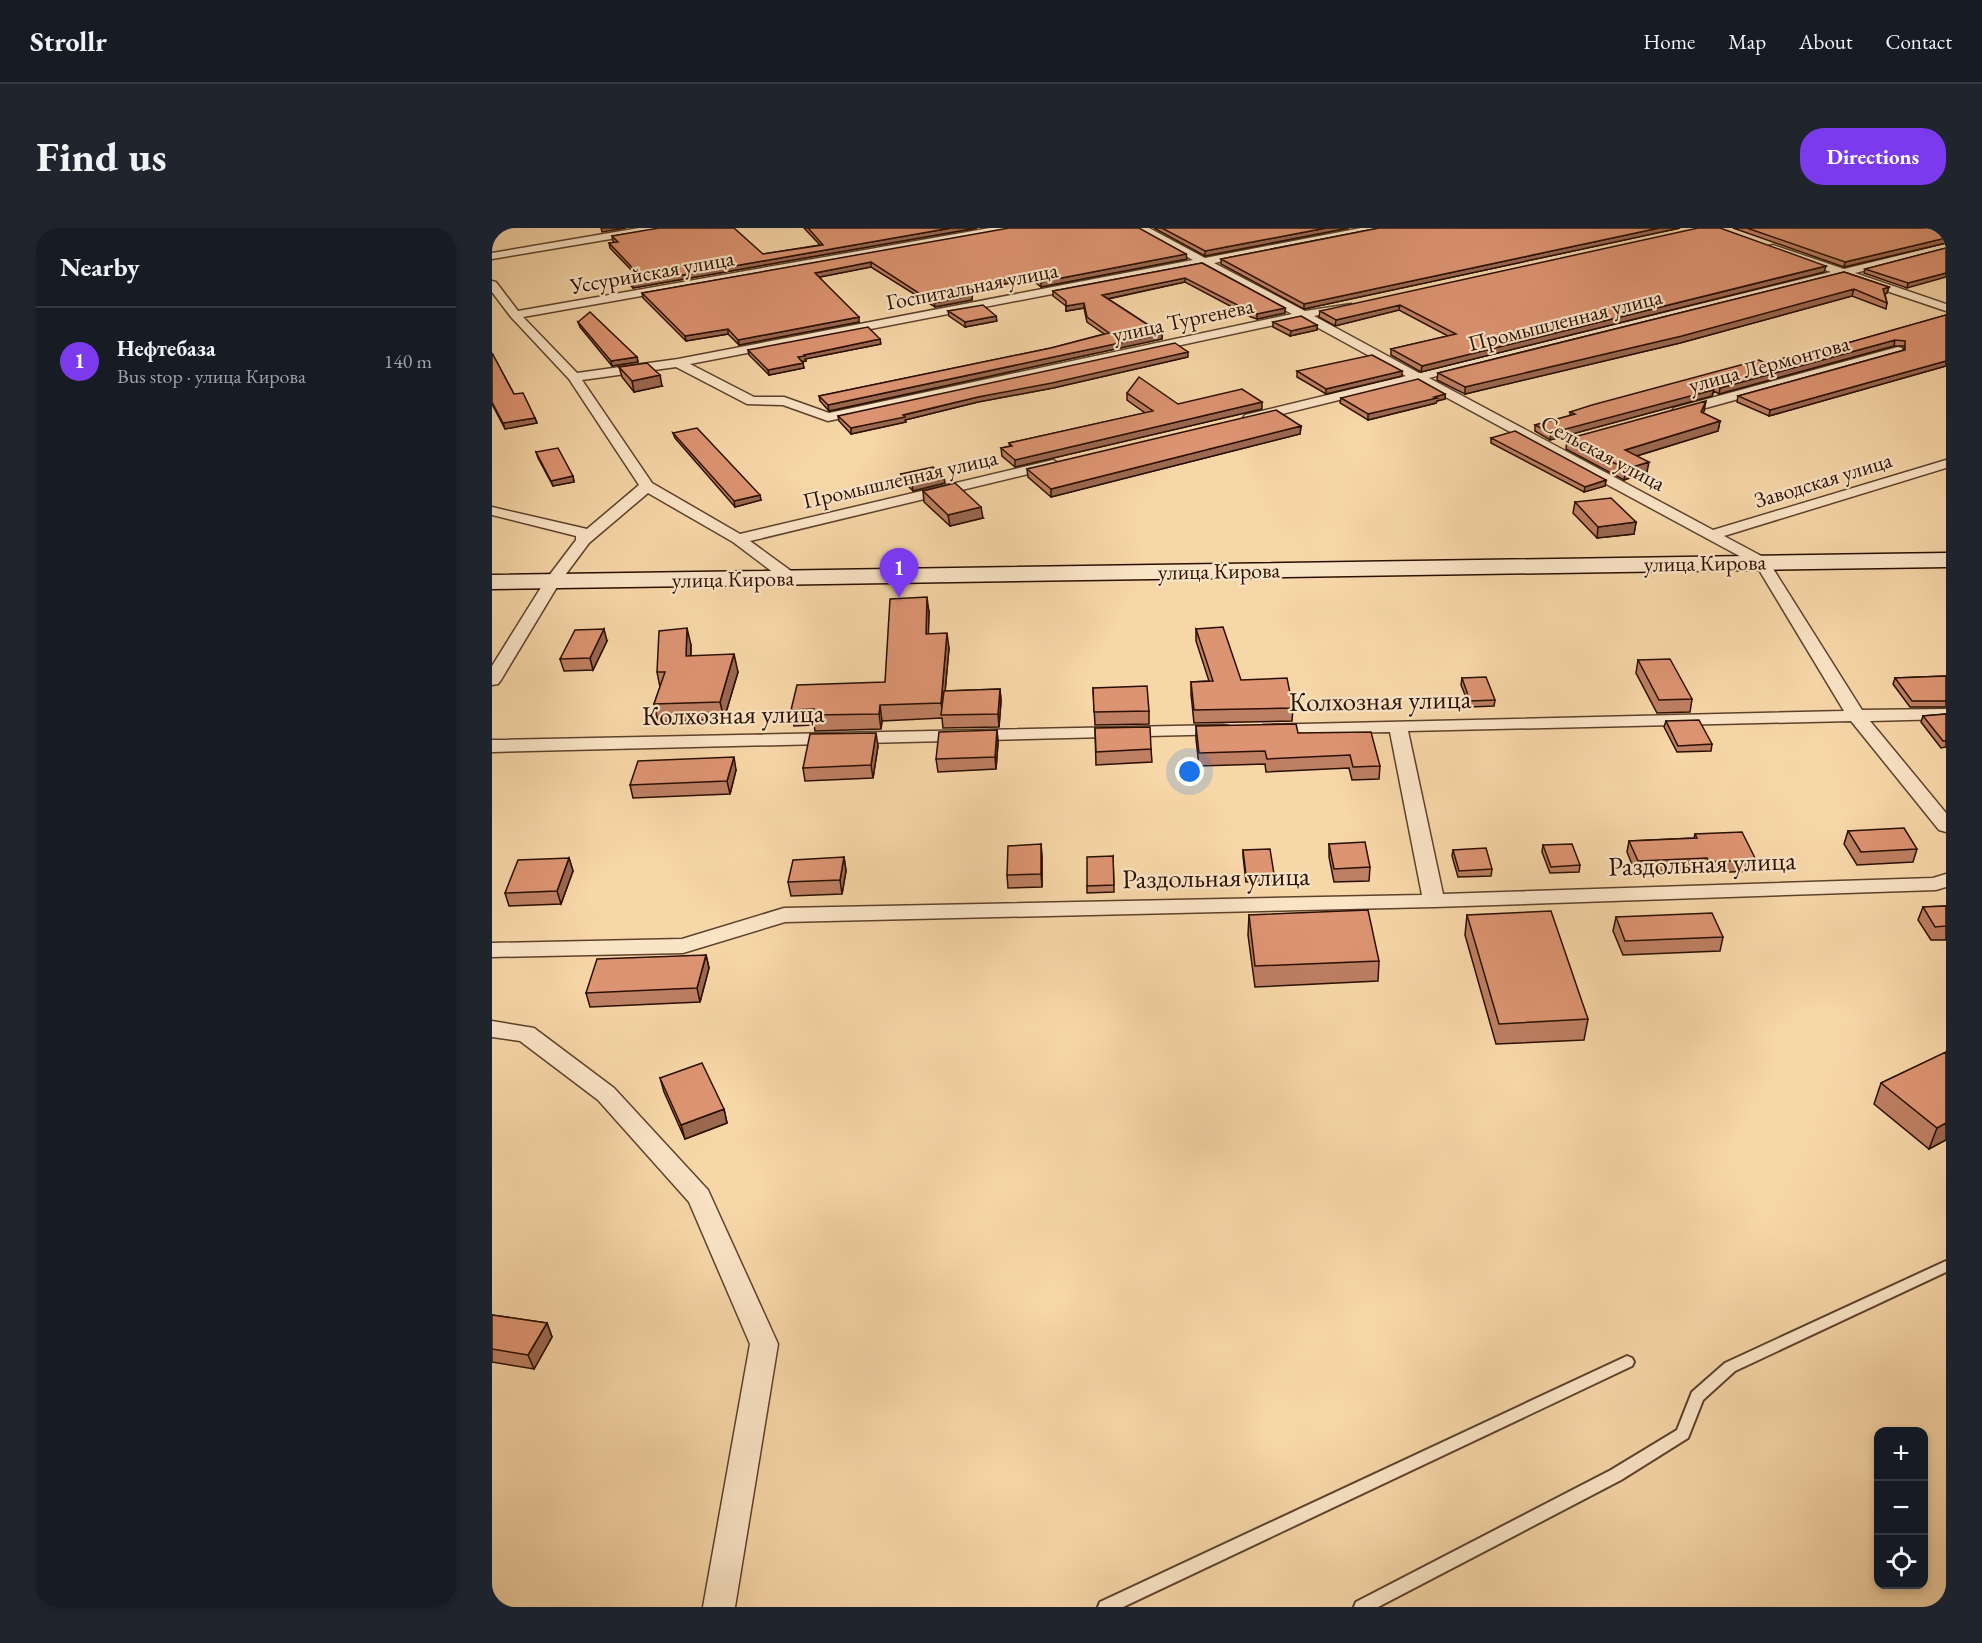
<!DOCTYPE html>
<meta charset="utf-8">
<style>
:root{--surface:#171b24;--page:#20242c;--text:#f1f3f6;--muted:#9ea1a6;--line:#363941;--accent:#7c3aed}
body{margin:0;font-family:"EB Garamond",serif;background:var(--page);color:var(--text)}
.controls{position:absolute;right:18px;bottom:18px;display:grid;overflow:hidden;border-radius:12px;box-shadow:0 3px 9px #0003}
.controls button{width:54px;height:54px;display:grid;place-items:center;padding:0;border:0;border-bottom:2px solid var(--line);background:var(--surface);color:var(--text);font:30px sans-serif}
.you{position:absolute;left:698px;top:544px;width:21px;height:21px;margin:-15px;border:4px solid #fff;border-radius:50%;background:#1a73e8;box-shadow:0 0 0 9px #1a73e833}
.badge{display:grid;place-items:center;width:39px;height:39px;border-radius:50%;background:var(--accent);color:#fff;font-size:20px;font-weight:700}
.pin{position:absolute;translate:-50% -50px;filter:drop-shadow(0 2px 3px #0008)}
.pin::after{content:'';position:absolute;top:32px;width:21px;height:18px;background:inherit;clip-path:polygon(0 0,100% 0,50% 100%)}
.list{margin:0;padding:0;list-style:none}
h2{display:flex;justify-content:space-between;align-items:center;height:78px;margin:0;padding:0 24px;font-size:26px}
h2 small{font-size:20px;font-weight:400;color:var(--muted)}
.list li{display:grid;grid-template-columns:39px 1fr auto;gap:18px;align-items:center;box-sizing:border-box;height:108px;padding:0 24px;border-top:2px solid var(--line)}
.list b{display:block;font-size:22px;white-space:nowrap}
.list p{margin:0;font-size:20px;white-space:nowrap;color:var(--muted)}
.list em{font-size:20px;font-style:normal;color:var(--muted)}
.icon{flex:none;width:33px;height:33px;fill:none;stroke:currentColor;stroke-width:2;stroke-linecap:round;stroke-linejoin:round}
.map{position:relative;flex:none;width:1454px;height:1379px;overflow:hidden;border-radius:24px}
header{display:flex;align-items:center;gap:36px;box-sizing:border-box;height:84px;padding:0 30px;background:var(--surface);border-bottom:2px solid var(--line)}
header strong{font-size:28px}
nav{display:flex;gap:33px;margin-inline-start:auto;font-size:21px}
.intro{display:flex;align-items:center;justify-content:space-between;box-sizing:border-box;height:144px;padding:0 36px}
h1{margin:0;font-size:42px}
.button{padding:15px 27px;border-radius:24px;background:var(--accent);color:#fff;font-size:21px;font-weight:700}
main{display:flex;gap:36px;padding:0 36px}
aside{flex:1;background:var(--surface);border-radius:24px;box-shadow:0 3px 9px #0003}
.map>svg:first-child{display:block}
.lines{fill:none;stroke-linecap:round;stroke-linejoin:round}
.lane-casing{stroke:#5d412b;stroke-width:4}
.street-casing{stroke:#5d412b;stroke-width:3}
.secondary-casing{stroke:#2a0f01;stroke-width:3}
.lane{fill:#fae4c6;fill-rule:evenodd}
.street{fill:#fae4c6;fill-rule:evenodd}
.secondary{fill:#fae4c6;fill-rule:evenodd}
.wall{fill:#be7f62;stroke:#2a0f01;stroke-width:1.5}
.shaded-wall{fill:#9b6850;stroke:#2a0f01;stroke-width:1.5}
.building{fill:#dd9472;stroke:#2a0f01;stroke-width:1.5}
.labels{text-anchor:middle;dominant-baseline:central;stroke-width:4.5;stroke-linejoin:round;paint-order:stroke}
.far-street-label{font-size:22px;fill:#2a0f01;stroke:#fae4c6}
.street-label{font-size:27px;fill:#2a0f01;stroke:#fae4c6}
</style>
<header>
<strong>Strollr</strong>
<nav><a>Home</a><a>Map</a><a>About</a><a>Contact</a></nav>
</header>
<div class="intro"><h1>Find us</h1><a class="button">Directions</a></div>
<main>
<aside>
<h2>Nearby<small></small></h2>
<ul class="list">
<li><span class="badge">1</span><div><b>Нефтебаза</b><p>Bus stop · улица Кирова</p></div><em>140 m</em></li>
</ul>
</aside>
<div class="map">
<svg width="1454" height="1379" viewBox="0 0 1454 1379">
<rect width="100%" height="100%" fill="#f7d6a8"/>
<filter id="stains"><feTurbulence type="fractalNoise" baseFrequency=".00333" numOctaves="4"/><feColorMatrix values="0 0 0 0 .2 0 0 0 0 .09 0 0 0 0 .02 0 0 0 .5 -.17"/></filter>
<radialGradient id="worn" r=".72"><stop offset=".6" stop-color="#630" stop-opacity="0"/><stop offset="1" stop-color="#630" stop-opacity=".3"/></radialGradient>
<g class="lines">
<defs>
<path id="lane" d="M1454,1033V1044L1243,1143L1211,1172L1196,1210L1129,1252L886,1379H862L864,1374L1119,1242L1185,1202L1200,1164L1233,1135Z
M1135,1128L1140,1130L1142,1134L1140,1138L631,1379H606L608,1374Z"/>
<path id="street" d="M147,0H171L166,3L0,31V25Z
M498,0H521L516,3L31,89L85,145L186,131L701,32L644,0H657L713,30L869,0H890L885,3L722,35L813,83L859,76V80L822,88L927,145L1339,44L1277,22V18L1281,17L1352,41L1454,16V22L1363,45L1454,76V83L1350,48L937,150L1221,302L1454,232V240L1232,308L1275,331L1370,482L1454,481V491L1378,493L1454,585V604L1447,602L1359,493L916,503L951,666L1441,650L1454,646V659L1444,662L942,679L293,694L191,725L0,729V715L190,711L292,680L930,667L898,504L777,506L771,505L768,501L771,497L1352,483L1264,337L924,153L758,194L753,193L751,190L753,187L914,148L810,91L336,193L291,177L255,176L184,139L90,152L160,255L248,306L561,232L568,236L561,240L258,313L306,348L308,351L300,356L294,354L241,314L156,265L97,315L68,354L9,452L6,456L0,457V438L53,353L84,312V308L0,287V279L95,301L147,257L77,151L19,89L0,64V53L4,54L26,83ZM710,37L800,86L337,185L292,169H262L198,136Z
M1406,119L1410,120V126L1192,186H1182L1180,183L1182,180Z
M731,497L737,498L740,502L737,506L0,524V512Z
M0,793L42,800L122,860L216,962L286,1116L243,1379H211L258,1116L197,974L106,872L28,813L0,809Z"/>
<path id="secondary" d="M1454,325V339L0,361V347Z"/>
</defs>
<use href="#lane" class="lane-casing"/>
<use href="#street" class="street-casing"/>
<use href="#secondary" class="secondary-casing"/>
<use href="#lane" class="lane"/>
<use href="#street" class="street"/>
<use href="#secondary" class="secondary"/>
</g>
<path class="wall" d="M312,0H485L141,60L138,57L137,52L147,50L118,20L117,15L122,14L121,13L120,8L165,1L271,26L328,17Z
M662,0H857L713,28Z
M887,0H1188L812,81L729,36V31Z
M1241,0H1454V15L1352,39Z
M516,1L695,31L549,59L539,51L475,63L480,67V72L443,79L379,39L327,49L367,94L247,117L236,106L194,113L151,70L150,65Z
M1454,20L1415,60L1372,45L1373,41Z
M710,35L793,80V85L765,91L759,89L693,54L616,71L670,106V111L337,183L328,173L327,168L559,120L612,106L595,94L592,80L574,83V78L561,68V63Z
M1332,44L929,144L899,127V121L956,108L907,82L843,98L827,89L828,83Z
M1352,44L1397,59L1395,65L1393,66L1395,75L1394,81L1360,68L1188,115L973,166L945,152L946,145Z
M456,83L505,93L473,99L457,88Z
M1454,87V138L1277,188L1245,174L1246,168L1412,122V118H1402L1227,166L1222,163L1220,168L1058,212L1043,203V197L1078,188V184L1273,135L1338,120Z
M86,94L145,129L146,134L120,138L88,99Z
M781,94L825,97V102L798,108L781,99Z
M389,116L313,131L314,133L310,134L312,140L277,147L257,127L256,122Z
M0,125L22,166L43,190L45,195L13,201L0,176Z
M696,129L561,160L486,174L413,192L414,194L359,206L347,193L346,188Z
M127,139L170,158L142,164L130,149Z
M805,143L910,148L834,166L805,149Z
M635,165L686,176L770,181L523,239L510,228L509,220L518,218L517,215L653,185L635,172Z
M953,166V171L945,173L944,175L876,192L848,175L849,170Z
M1212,183L1211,185L1228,193L1226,203L1145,228L1155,244L1132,252L1074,221L1075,211Z
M809,198L808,206L559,269L536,249L535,241Z
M181,205L269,272L243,279L183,210Z
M999,210L1114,252L1113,258L1092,264L999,215Z
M44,224L81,248L82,254L61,258L46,230Z
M409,246L453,255L421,263L410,252Z
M431,263L491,290L458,298L432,274Z
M1083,274L1144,294L1142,306L1105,310L1081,285Z
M437,384L436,406L457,420L453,463L508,461L509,473L507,499L451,500L450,490L390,493L389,501L323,503L322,497L302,498L299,482L393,454Z
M704,401L749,452L801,480L800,493L702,495L699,466V454L717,453L704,413Z
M115,413L101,442L72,443L68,431Z
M199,417V428L246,444L232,491L166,494L162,476L168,459L165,444Z
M1146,432L1200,471L1198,484L1165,485L1144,445Z
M1454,448V479H1418L1401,456L1403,450Z
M970,450L1003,472L1002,478L978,479L969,457Z
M601,460L657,483V496L603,497Z
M1454,486V519L1449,520L1429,494L1431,488Z
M1174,493L1220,516L1219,523L1185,524L1172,499Z
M704,498L806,505L888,538L887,551L860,552L857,540L774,544L773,536L707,538L704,511Z
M603,500L659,521L660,534L604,537Z
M505,502L506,515L504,541L446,544L444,531Z
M386,518L381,550L313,553L311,540Z
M244,542L238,566L141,570L138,557Z
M1356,603L1425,621L1421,634L1365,637L1352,616Z
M1203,606L1264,632L1262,643L1214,645L1213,641L1143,644L1135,624L1137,613L1202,610Z
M549,616L550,630V659L516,660L515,647Z
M837,616L878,639L877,653L842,654L837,629Z
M1051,617L1088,637L1087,644L1058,645L1050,624Z
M751,622L782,646V653L754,654L751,628Z
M961,622L1000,641L999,648L966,649L960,628Z
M621,628L622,664L595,665V658Z
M352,629L354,643L350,666L299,668L296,654Z
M77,630L81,643L69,676L17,678L13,665Z
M1454,678V712H1439L1426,692L1431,679Z
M757,687L887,733L886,753L763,759L756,707Z
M975,687L1096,791L1092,812L1004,816L973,707Z
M1124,689L1231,709L1228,723L1131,727L1121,703Z
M214,727L217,740L208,774L98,779L94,765Z
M1454,824V912L1437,921L1382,876L1389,855Z
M168,850L232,881L235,895L193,911L172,864Z
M0,1087L55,1095L60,1109L42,1141L0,1134Z"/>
<path class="shaded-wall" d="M109,0H134L110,4Z
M459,0H485L141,60L140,56Z
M834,0H857L713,28V23Z
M1167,0H1188L812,81V76Z
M1454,10V15L1352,39L1353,34Z
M694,26L695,31L549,59V54Z
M379,34V39L323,50V45Z
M1334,38L1332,44L929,144L930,138Z
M1454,45V49L1415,60L1416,55Z
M539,47V51L470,64V59Z
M693,50V54L610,72V67Z
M1397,59L1395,65L1390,67L1391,61Z
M1362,61L1360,68L1188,115L973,166V159Z
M480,67V72L443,79L442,75Z
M592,75V80L574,83V78Z
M908,77L907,82L843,98L844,92Z
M793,80V85L765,91V86Z
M504,88L505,93L473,99V94Z
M367,89V94L247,117L246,112Z
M825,97V102L798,108L799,103Z
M236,101V106L194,113L193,108Z
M670,106V111L337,183L336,177Z
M388,111L389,116L313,131L314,133L306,134V129L312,127Z
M1403,112L1402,118L1227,166L1228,160Z
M696,124V129L561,160L486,174L413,192L414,194L359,206V200L486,169Z
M145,129L146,134L120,138L119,133Z
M1454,133V138L1277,188L1278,182Z
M311,135L312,140L277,147L276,142Z
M910,143V148L834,166V161Z
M168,147L170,158L142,164L140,153Z
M1223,157L1220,168L1058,212L1059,205Z
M953,166V171L945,173L944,175L876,192V186Z
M1214,173L1212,183L1207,194L1209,184Z
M770,174V181L523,239V232Z
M43,190L45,195L13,201L11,195Z
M1228,193L1226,203L1131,232L1133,222Z
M809,198L808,206L559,269V261Z
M1157,234L1155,244L1132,252L1134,241Z
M81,248L82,254L61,258L59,253Z
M452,250L453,255L421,263L420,257Z
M1114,252L1113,258L1092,264L1093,259Z
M268,267L269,272L243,279L242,273Z
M489,279L491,290L458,298L456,287Z
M1144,294L1142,306L1105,310L1106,299Z
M435,369L437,384L436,421L434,406Z
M195,400L199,417L198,445L194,428Z
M112,401L115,413L101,442L98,430Z
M455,405L457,420L451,487L449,475Z
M242,426L246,444L232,491L228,474Z
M508,461L509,473L507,499L506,486Z
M388,477L390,493L389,501L387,486Z
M505,502L506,515L504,541L503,529Z
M384,505L386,518L381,550L379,537Z
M242,529L244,542L238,566L235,553Z
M549,616L550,630V659L549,646Z
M352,629L354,643L350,666L348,652Z
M77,630L81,643L69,676L65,663Z
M214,727L217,740L208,774L205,760Z
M232,881L235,895L193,911L189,897Z
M1454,895V912L1437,921L1445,900Z
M55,1095L60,1109L42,1141L36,1127Z"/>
<path class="building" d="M167,0H242L271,26L331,17L316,0H459L140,56L137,52L150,50L117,15L126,14L120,8Z
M517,0H647L694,26L549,54L539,47L470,59L480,67L442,75L379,34L323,45L367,89L246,112L236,101L193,108L150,65Z
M670,0H834L713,23Z
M887,0H1167L812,76L729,31Z
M1206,0H1228L1334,38L930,138L899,121L964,106L908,77L844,92L828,83Z
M1255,0H1454V10L1353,34Z
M1454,20V45L1416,55L1373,41Z
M710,35L793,80L765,86L759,84L693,50L610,67L670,106L336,177L327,168L559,120L617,105L595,89L592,75L574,78V73L561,63Z
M1352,44L1397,59L1391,61L1395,75L1362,61L1190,108L973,159L946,145Z
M491,77L504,88L473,94L456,83Z
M98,84L145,129L119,133L86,94Z
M1454,87V133L1278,182L1246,168L1413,122V113L1403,112L1228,160L1223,157L1221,162L1059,205L1043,197L1083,186L1078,184L1100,177L1267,132L1273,135L1334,119L1338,120Z
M809,88L825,97L799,103L781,94Z
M376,99L388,111L312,127L313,128L306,129L311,135L276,142L256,122Z
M683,115L696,124L560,155L486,169L411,187L413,189L359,200L346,188Z
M0,125L22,166L31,165L43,190L11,195L0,174Z
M880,127L910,143L834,161L805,143Z
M155,135L168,147L140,153L127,139Z
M647,149L686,176L750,161L770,174L523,232L509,220L520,218L517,215L661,183L635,165Z
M926,151L953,166L942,169L945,170L876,186L849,170Z
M1214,173L1209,184L1228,193L1133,222L1157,234L1134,241L1075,211Z
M784,182L809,198L559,261L535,241Z
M205,200L268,267L242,273L181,205Z
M1023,203L1114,252L1093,259L999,210Z
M66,220L81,248L59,253L44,224Z
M441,239L452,250L420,257L409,246Z
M463,255L489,279L456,287L431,263Z
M1119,270L1144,294L1106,299L1083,274Z
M435,369L434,406L455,405L449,475L388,477L387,486L321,487L322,481L299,482L305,457L393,454L398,371Z
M731,399L749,452L795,450L801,480L702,482L699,454L721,453L704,401Z
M195,400L194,428L242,426L228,474L162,476L173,444H165L167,403Z
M112,401L98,430L68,431L83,402Z
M1178,431L1200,471L1167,472L1146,432Z
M1454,448V473H1420L1403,450Z
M994,449L1003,472L978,473L970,450Z
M655,458L657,483L602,484L601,460Z
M508,461L506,486L449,487L452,463Z
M1454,486V513H1451L1431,488Z
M1207,492L1220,516L1186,518L1174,493Z
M804,496L806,505L879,504L888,538L861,539L858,527L775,531L773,523L707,525L704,498Z
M658,499L659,521L604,524L603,500Z
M505,502L503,529L444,531L447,504Z
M384,505L379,537L311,540L318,506Z
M242,529L235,553L138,557L146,533Z
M1412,600L1425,621L1369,624L1356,603Z
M1250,604L1264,632L1217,634L1215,630L1146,633L1137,613L1205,610L1203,606Z
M873,614L878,639L842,641L837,616Z
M549,616V646L515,647L516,618Z
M1080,616L1088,637L1059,639L1051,617Z
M994,620L1000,641L967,643L961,622Z
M778,621L782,646L754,647L751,622Z
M621,628L622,657L595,658V629Z
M352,629L348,652L296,654L301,632Z
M77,630L65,663L13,665L26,632Z
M1454,678V698L1443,699L1431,679Z
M876,682L887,733L763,738L757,687Z
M1059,683L1096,791L1007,796L975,687Z
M1220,685L1231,709L1133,713L1124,689Z
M214,727L205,760L94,765L105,731Z
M1454,824V895L1445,900L1389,855Z
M210,835L232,881L189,897L168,850Z
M0,1087L55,1095L36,1127L0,1121Z"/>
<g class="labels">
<g class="far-street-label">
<text transform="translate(160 44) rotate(-10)">Уссурийская улица</text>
<text transform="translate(480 58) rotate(-11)">Госпитальная улица</text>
<text transform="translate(691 92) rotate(-12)">улица Тургенева</text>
<text transform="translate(1073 92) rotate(-14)">Промышленная улица</text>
<text transform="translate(1277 136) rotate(-15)">улица Лермонтова</text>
<text transform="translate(1111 225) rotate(28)">Сельская улица</text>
<text transform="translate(408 251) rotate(-13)">Промышленная улица</text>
<text transform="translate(1331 252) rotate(-17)">Заводская улица</text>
<text transform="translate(1213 335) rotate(-1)">улица Кирова</text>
<text transform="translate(727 343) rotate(-1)">улица Кирова</text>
<text transform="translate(241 351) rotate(-1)">улица Кирова</text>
</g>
<g class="street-label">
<text transform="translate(888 472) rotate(-1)">Колхозная улица</text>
<text transform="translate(241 486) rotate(-1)">Колхозная улица</text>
<text transform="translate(1210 635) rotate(-2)">Раздольная улица</text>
<text transform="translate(724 649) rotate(-1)">Раздольная улица</text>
</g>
</g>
<rect width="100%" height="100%" filter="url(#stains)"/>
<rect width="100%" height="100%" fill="url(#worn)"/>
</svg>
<div class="controls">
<button>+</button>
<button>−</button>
<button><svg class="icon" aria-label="locate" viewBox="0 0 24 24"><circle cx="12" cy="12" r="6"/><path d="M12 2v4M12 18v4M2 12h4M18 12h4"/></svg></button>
</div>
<div class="you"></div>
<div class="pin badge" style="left:407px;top:370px">1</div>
</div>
</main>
